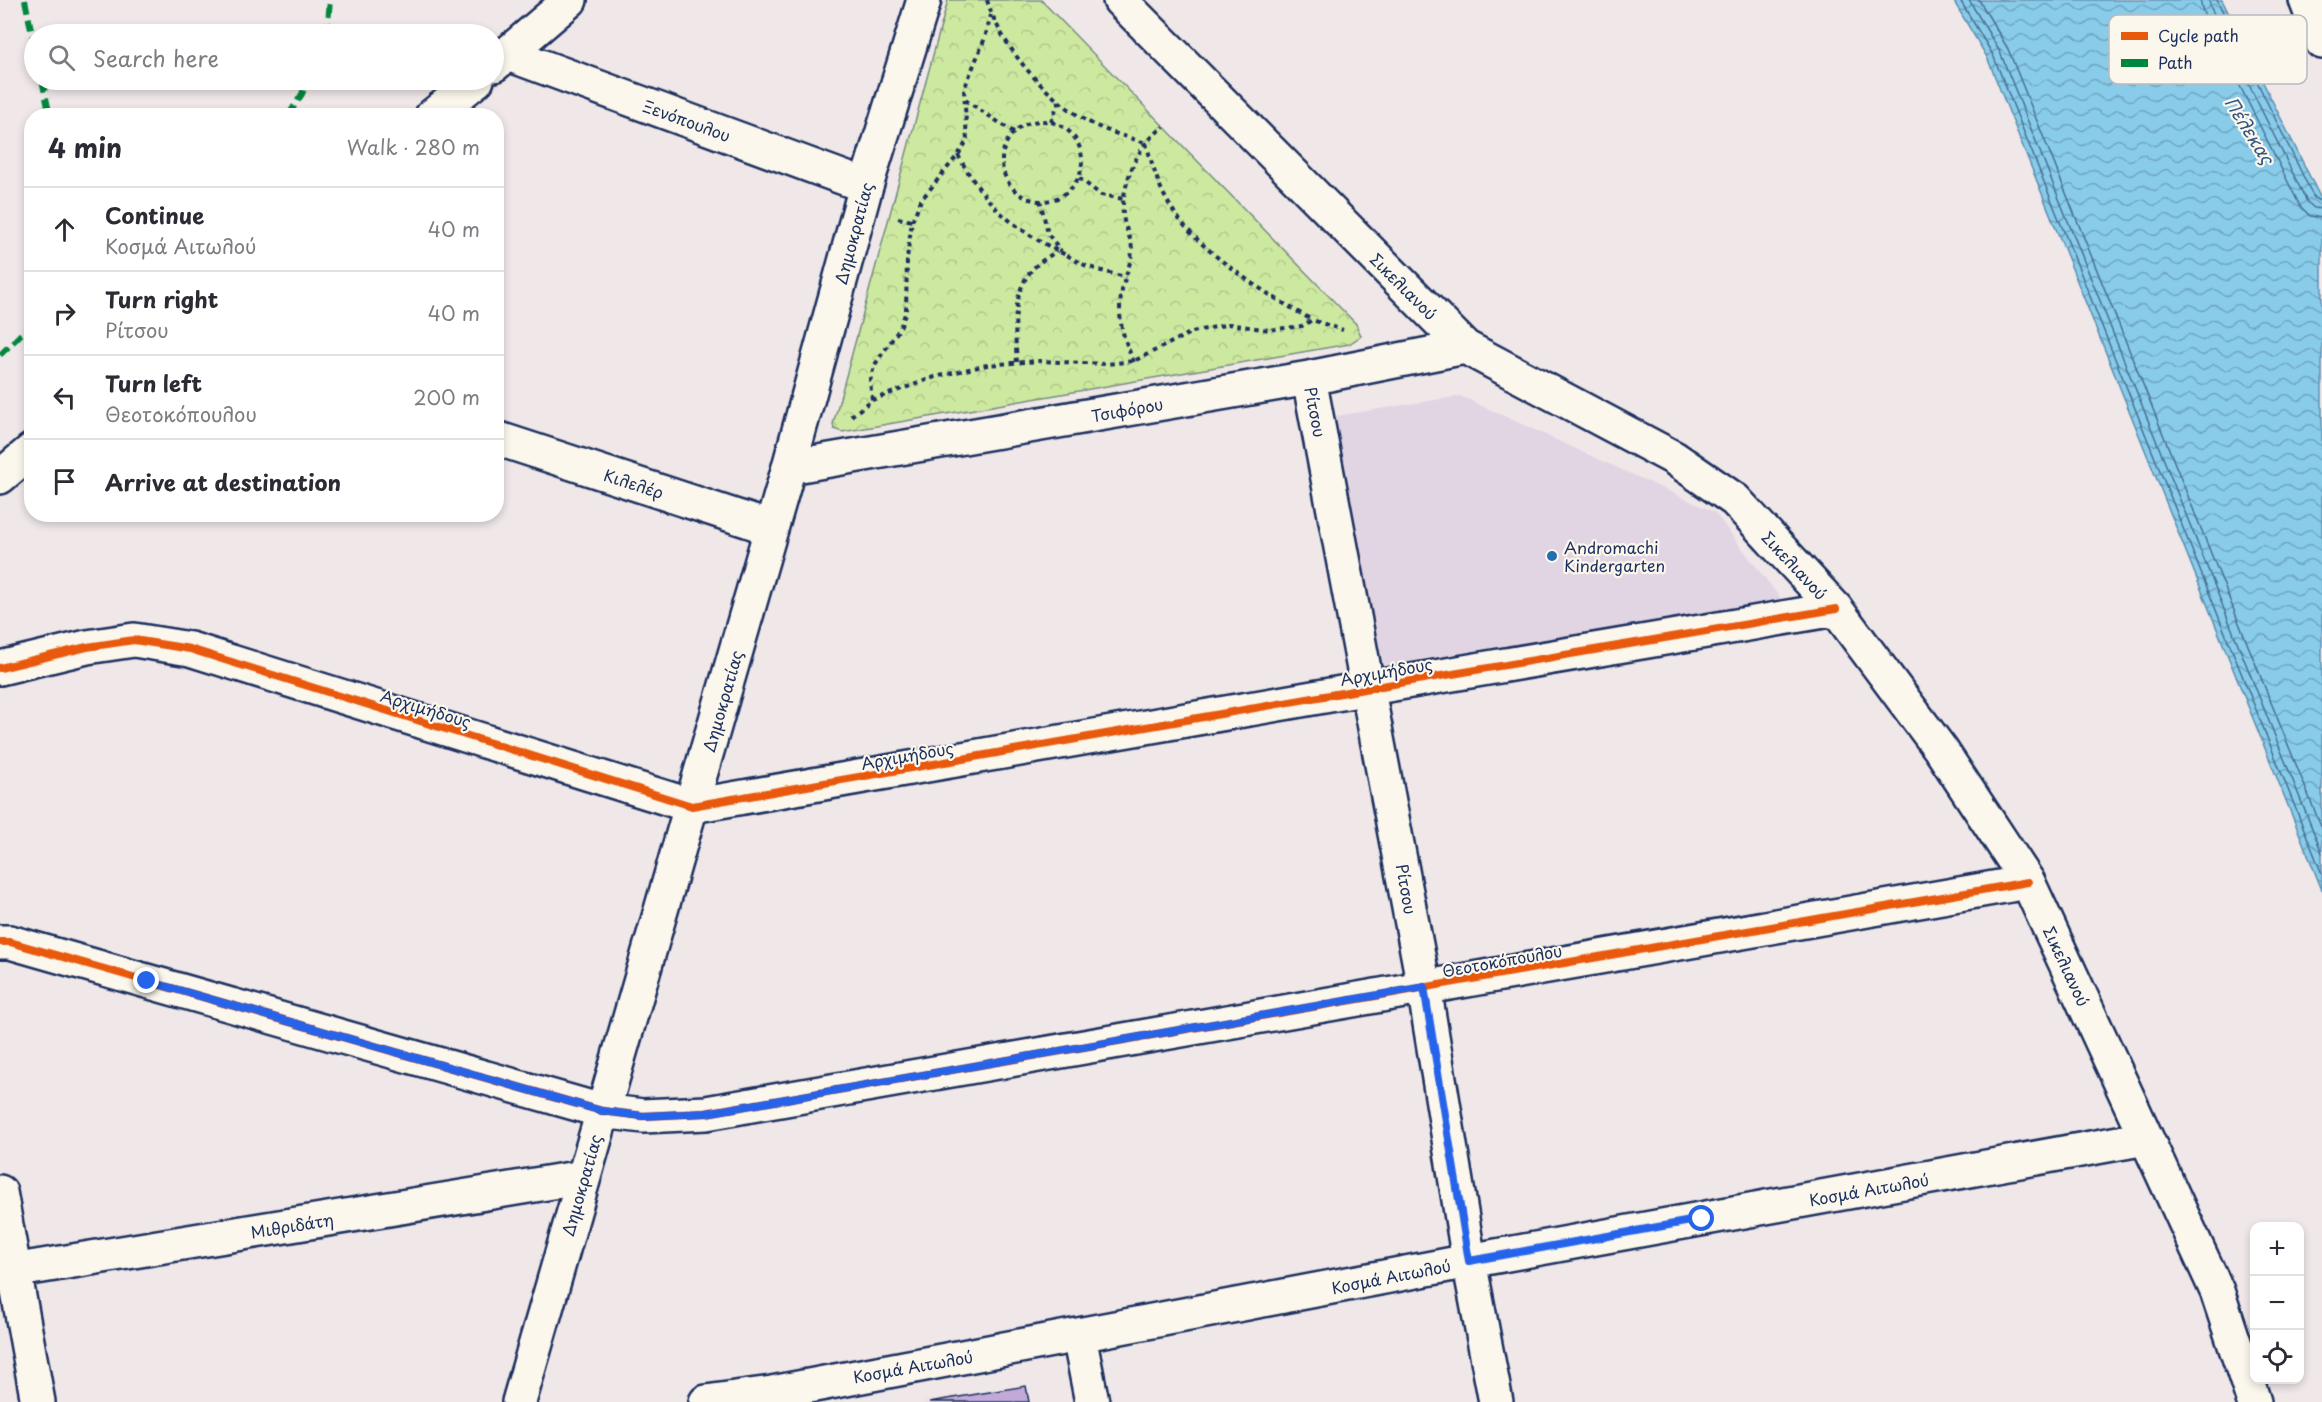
<!DOCTYPE html>
<meta charset="utf-8">
<style>
:root{--surface:#fff;--page:#f7f7f7;--text:#2b2b33;--muted:#7c7c81;--line:#e1e1e2}
body{margin:0;font-family:"Playpen Sans",sans-serif;background:var(--page);color:var(--text)}
.controls{position:absolute;right:18px;bottom:18px;display:grid;overflow:hidden;border-radius:12px;box-shadow:0 3px 9px #0003}
.controls button{width:54px;height:54px;display:grid;place-items:center;padding:0;border:0;border-bottom:2px solid var(--line);background:var(--surface);color:var(--text);font:30px sans-serif}
.stop{position:absolute;width:18px;height:18px;margin:-14px;border:4px solid #2563eb;border-radius:50%;background:#fff}
.stop.end{background:#2563eb;border-color:#fff;box-shadow:0 2px 6px #0008}
.list{margin:0;padding:0;list-style:none}
h2{display:flex;justify-content:space-between;align-items:center;height:78px;margin:0;padding:0 24px;font-size:26px}
h2 small{font-size:20px;font-weight:400;color:var(--muted)}
.list li{display:grid;grid-template-columns:39px 1fr auto;gap:18px;align-items:center;box-sizing:border-box;height:84px;padding:0 24px;border-top:2px solid var(--line)}
.list b{display:block;font-size:22px;white-space:nowrap}
.list p{margin:0;font-size:20px;white-space:nowrap;color:var(--muted)}
.list em{font-size:20px;font-style:normal;color:var(--muted)}
.icon{flex:none;width:33px;height:33px;fill:none;stroke:currentColor;stroke-width:2;stroke-linecap:round;stroke-linejoin:round}
.map{position:relative;flex:none;width:2322px;height:1402px;overflow:hidden}
.search{position:absolute;background:var(--surface);box-shadow:0 3px 9px #0003;left:24px;top:24px;width:480px;height:66px;display:flex;align-items:center;gap:15px;box-sizing:border-box;padding:0 21px;border-radius:33px;color:var(--muted);font-size:22px}
.panel{position:absolute;background:var(--surface);box-shadow:0 3px 9px #0003;left:24px;top:108px;width:480px;height:414px;border-radius:24px}
.map>svg:first-child{display:block}
.built{fill:#e1d4e3}
.forest{fill:url(#forest-crowns);stroke:#748c7e;stroke-width:1.5}
.water{fill:url(#water-waves);stroke:#5c8db1;stroke-width:1.5}
.lines{fill:none;stroke-linecap:round;stroke-linejoin:round}
.shore{stroke:#476e96;stroke-width:1.5}
.building{fill:#c1a9d8;stroke:#1b2f5e;stroke-width:1.5;filter:url(#shadow)}
.minor-casing{stroke:#1b2f5e;stroke-width:38}
.path{stroke:#1b2f5e;stroke-width:4;stroke-dasharray:4.5 4.5;stroke-linecap:butt}
.minor{stroke:#fbf7ec;stroke-width:33}
.quiet{stroke:#00873e;stroke-width:6;stroke-dasharray:12 6;stroke-linecap:butt}
.cycleway-casing{stroke:#fbf7ec;stroke-width:11}
.cycleway{stroke:#e8590c;stroke-width:8}
.route{stroke:#2563eb;stroke-width:8}
.poi-dot{fill:#1f6fb2;stroke:#fbf7ec;stroke-width:2}
.labels{text-anchor:middle;dominant-baseline:central;stroke-width:4.5;stroke-linejoin:round;paint-order:stroke}
.street-label{font-size:16px;fill:#1b2f5e;stroke:#fbf7ec}
.poi-label{font-size:16px;fill:#1b2f5e;stroke:#fbf7ec;text-anchor:start}
.water-label{font-size:18px;font-style:italic;fill:#365681;stroke:#fbf7ec}
.key{fill:#fbf7ec;stroke:#b8bbc1;stroke-width:1.5}
.key-label{font-size:16px;fill:#1b2f5e}
</style>
<div class="map">
<svg width="2322" height="1402" viewBox="0 0 2322 1402">
<defs>
<pattern id="forest-crowns" width="20" height="18" patternUnits="userSpaceOnUse" patternTransform="scale(1.5)"><rect width="20" height="18" fill="#cde89f"/><path d="M2 6a3 3 0 1 1 6 0M12 15a3 3 0 1 1 6 0" fill="none" stroke="#afc78b"/></pattern>
<pattern id="water-waves" width="16" height="10" patternUnits="userSpaceOnUse" patternTransform="scale(1.5)"><rect width="16" height="10" fill="#88cce9"/><path d="M0 5q4-4 8 0t8 0" fill="none" stroke="#6ea6c0"/></pattern>
<filter id="shadow"><feDropShadow dx="-5.5" dy="5.5" stdDeviation="3" flood-color="#0004"/></filter>
</defs>
<rect width="100%" height="100%" fill="#efe7e8"/>
<filter id="ink" filterUnits="userSpaceOnUse"><feTurbulence type="fractalNoise" baseFrequency=".0167" numOctaves="2"/><feDisplacementMap in="SourceGraphic" scale="12" xChannelSelector="R" yChannelSelector="G"/><feConvolveMatrix kernelMatrix="1 2 1 2 8 2 1 2 1" color-interpolation-filters="sRGB"/></filter>
<g filter="url(#ink)">
<path class="built" d="M1460,396L1714,512L1781,599L1378,667L1331,417Z"/>
<path class="forest" d="M948,0H1041L1356,324L1361,336L1349,344L842,432L834,429L833,424Z"/>
<path class="water" d="M1953,0H2222L2322,201V890L1987,57Z"/>
<g class="lines">
<path class="shore" d="M1960,0L1993,55L2322,874
M1969,0L2000,52L2322,853
M1979,0L2008,49L2322,829
M2200,0L2203,12L2300,206L2310,216L2322,218
M2209,0L2211,8L2307,202L2314,208L2322,209
M2217,0L2314,198L2322,202"/>
</g>
<path class="building" d="M1026,1386L1029,1402H929Z"/>
<g class="lines">
<defs>
<path id="minor" d="M1120,0L1465,347L1674,458L1735,500L1836,609L1941,750L2028,882L2217,1291L2254,1402
M2306,0L2322,42
M508,54L866,186
M494,65L570,0
M432,116L477,80
M1309,378L1424,987L1469,1261L1496,1402
M496,438L771,528
M789,467L1309,378L1465,347
M0,477L32,450
M0,668L87,647L134,640L190,649L692,806L1370,688L1836,609
M0,942H10L602,1111L643,1116L706,1113L2028,882
M0,1192L38,1402
M0,1273L583,1177
M1079,1336L1092,1402
M519,1402L789,467L866,186L924,0
M706,1402L772,1393L1469,1261L2146,1138"/>
</defs>
<use href="#minor" class="minor-casing"/>
<path class="path" d="M987,0C1000,46 1047,99 1089,122C1107,132 1127,137 1146,143
M965,100L1015,133
M1002 161a40 40 0 1 1 80 0a40 40 0 1 1-80 0Z
M1051,122L1059,101
M1146,143C1152,164 1158,186 1169,204C1195,250 1266,294 1312,320
M958,155C986,207 1015,230 1068,256
M1079,178L1101,195L1124,199
M1040,200L1048,234L1061,251
M898,218L912,221
M1067,255C1085,268 1105,272 1126,277
M1017,362C1015,334 1011,295 1031,271C1037,263 1048,257 1057,251
M1134,362C1122,335 1116,316 1123,286C1126,274 1131,263 1132,251C1132,238 1124,227 1123,215C1121,193 1133,158 1147,142C1152,136 1159,131 1164,126
M872,400L935,377L987,365L1038,361L1107,364L1134,361L1192,332L1229,324L1269,330L1302,326L1312,320L1343,330
M851,416L872,400L870,381L874,366L900,328L906,311L907,258L912,221L921,200L958,155L967,141L964,89L985,38L991,15"/>
<use href="#minor" class="minor"/>
<path class="quiet" d="M25,0L34,44
M327,34L330,0
M42,80L50,116
M288,116L302,94L308,80
M0,355L32,323"/>
<defs>
<path id="cycleway" d="M0,668L87,647L134,640L190,649L692,806L1370,688L1836,609
M0,942H10L602,1111L643,1116L706,1113L2028,882"/>
</defs>
<use href="#cycleway" class="cycleway-casing"/>
<use href="#cycleway" class="cycleway"/>
</g>
</g>
<g class="lines" filter="url(#ink)">
<path class="route" d="M147,981L602,1111L643,1116L706,1113L1424,987L1469,1261L1702,1219"/>
</g>
<circle class="poi-dot" cx="1552" cy="556" r="6"/>
<g class="labels">
<g class="street-label">
<text transform="translate(687 120) rotate(20)">Ξενόπουλου</text>
<text transform="translate(853 233) rotate(-75)">Δημοκρατίας</text>
<text transform="translate(1404 286) rotate(45)">Σικελιανού</text>
<text transform="translate(1127 409) rotate(-10)">Τσιφόρου</text>
<text transform="translate(1316 412) rotate(79)">Ρίτσου</text>
<text transform="translate(634 483) rotate(18)">Κιλελέρ</text>
<text transform="translate(1795 565) rotate(47)">Σικελιανού</text>
<text transform="translate(1386 671) rotate(-10)">Αρχιμήδους</text>
<text transform="translate(722 701) rotate(-74)">Δημοκρατίας</text>
<text transform="translate(426 708) rotate(17)">Αρχιμήδους</text>
<text transform="translate(907 755) rotate(-10)">Αρχιμήδους</text>
<text transform="translate(1407 889) rotate(80)">Ρίτσου</text>
<text transform="translate(1502 960) rotate(-10)">Θεοτοκόπουλου</text>
<text transform="translate(2067 966) rotate(65)">Σικελιανού</text>
<text transform="translate(581 1185) rotate(-74)">Δημοκρατίας</text>
<text transform="translate(1869 1189) rotate(-10)">Κοσμά Αιτωλού</text>
<text transform="translate(292 1225) rotate(-9)">Μιθριδάτη</text>
<text transform="translate(1391 1276) rotate(-11)">Κοσμά Αιτωλού</text>
<text transform="translate(913 1366) rotate(-10)">Κοσμά Αιτωλού</text>
</g>
<g class="poi-label">
<text x="1564" y="547">Andromachi<tspan x="1564" dy="18">Kindergarten</tspan></text>
</g>
<g class="water-label">
<text transform="translate(2250 130) rotate(58)">Πέλεκας</text>
</g>
</g>
<rect x="2109" y="15" width="198" height="69" rx="9" class="key"/>
<rect x="2121" y="32" width="27" height="8" fill="#e8590c"/>
<rect x="2121" y="59" width="27" height="8" fill="#00873e"/>
<g class="key-label">
<text x="2158" y="42">Cycle path</text>
<text x="2158" y="69">Path</text>
</g>
</svg>
<div class="controls">
<button>+</button>
<button>−</button>
<button><svg class="icon" aria-label="locate" viewBox="0 0 24 24"><circle cx="12" cy="12" r="6"/><path d="M12 2v4M12 18v4M2 12h4M18 12h4"/></svg></button>
</div>
<div class="stop" style="left:1702px;top:1219px"></div>
<div class="stop end" style="left:147px;top:981px"></div>
<div class="search"><svg class="icon" aria-label="search" viewBox="0 0 24 24"><circle cx="10" cy="10" r="6"/><path d="M15 15l6 6"/></svg>Search here</div>
<section class="panel">
<h2>4 min<small>Walk · 280 m</small></h2>
<ul class="list">
<li><svg class="icon" aria-label="ahead" viewBox="0 0 24 24"><path d="M12 20V5M6 11l6-6 6 6"/></svg><div><b>Continue</b><p>Κοσμά Αιτωλού</p></div><em>40 m</em></li>
<li><svg class="icon" aria-label="right" viewBox="0 0 24 24"><path d="M7 20v-9h11M14 6l5 5-5 5"/></svg><div><b>Turn right</b><p>Ρίτσου</p></div><em>40 m</em></li>
<li><svg class="icon" aria-label="left" viewBox="0 0 24 24"><path d="M17 20v-9H6M10 6l-5 5 5 5"/></svg><div><b>Turn left</b><p>Θεοτοκόπουλου</p></div><em>200 m</em></li>
<li><svg class="icon" aria-label="arrive" viewBox="0 0 24 24"><path d="M6 21V4h12l-3 4 3 4H6"/></svg><div><b>Arrive at destination</b></div></li>
</ul>
</section>
</div>
